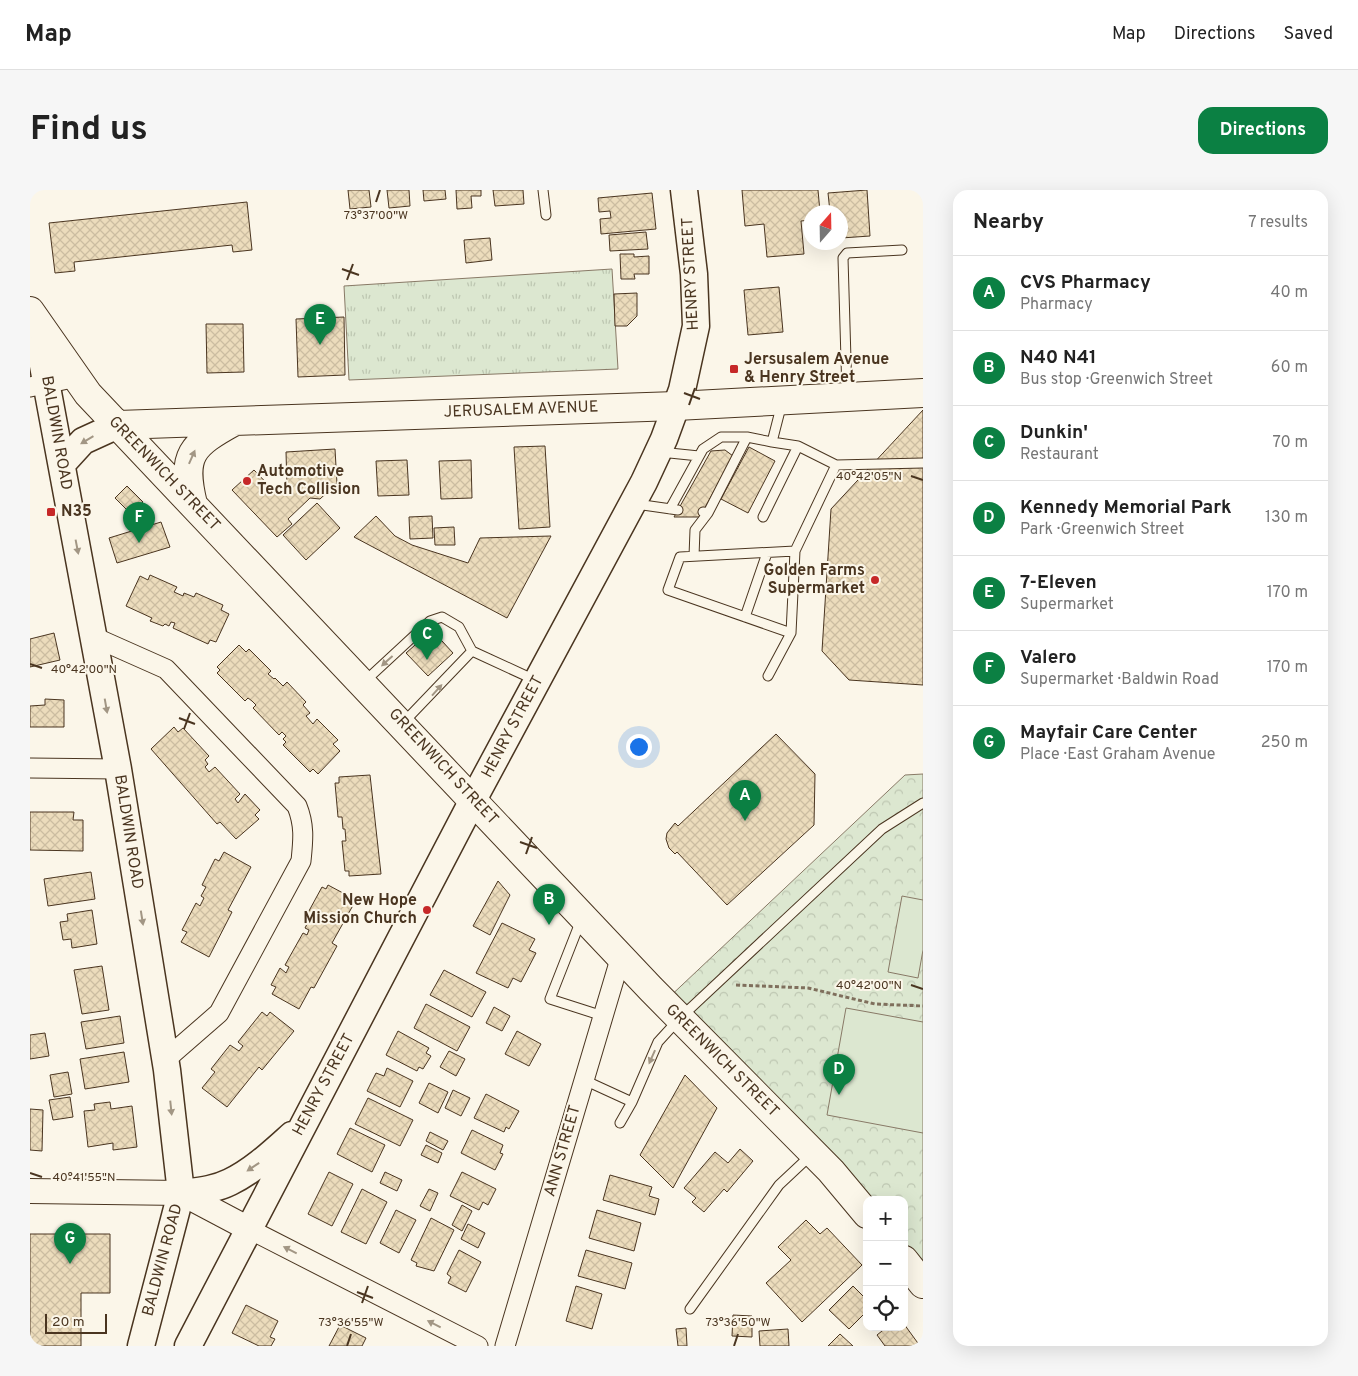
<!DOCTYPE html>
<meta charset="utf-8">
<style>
:root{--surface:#fff;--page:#f6f6f6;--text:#222;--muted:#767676;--line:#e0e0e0;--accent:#0b8043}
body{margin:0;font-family:Overpass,sans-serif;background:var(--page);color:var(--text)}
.controls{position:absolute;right:15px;bottom:15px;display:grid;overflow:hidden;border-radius:10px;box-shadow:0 5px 20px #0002}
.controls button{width:45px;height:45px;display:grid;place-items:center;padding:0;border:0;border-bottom:1px solid var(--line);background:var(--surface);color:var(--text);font:25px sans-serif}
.compass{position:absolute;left:773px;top:15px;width:45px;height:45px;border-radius:50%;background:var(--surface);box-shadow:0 5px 20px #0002;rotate:20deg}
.scale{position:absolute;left:15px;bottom:12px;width:62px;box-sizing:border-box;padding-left:5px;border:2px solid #4a3520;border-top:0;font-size:14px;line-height:18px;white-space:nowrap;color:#4a3520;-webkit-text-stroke:4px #fbf6e9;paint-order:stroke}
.you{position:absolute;left:608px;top:556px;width:18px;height:18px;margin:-12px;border:4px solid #fff;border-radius:50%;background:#1a73e8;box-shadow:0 0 0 8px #1a73e833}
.badge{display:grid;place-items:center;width:32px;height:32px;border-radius:50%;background:var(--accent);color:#fff;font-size:16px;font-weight:700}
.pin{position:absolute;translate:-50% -41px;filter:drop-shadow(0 1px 2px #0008)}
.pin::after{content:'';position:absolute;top:26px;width:18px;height:15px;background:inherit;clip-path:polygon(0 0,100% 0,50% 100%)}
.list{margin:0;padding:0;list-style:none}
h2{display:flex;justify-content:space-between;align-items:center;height:65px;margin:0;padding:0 20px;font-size:21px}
h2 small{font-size:16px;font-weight:400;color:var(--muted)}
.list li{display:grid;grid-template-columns:32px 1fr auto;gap:15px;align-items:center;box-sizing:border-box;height:75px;padding:0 20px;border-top:1px solid var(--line)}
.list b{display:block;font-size:19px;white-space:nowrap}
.list p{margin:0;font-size:16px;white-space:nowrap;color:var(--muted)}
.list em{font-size:16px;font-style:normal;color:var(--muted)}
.icon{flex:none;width:28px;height:28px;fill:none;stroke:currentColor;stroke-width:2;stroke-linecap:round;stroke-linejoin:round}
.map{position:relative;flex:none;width:893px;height:1156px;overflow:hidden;border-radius:15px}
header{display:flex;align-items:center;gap:30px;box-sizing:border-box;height:70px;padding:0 25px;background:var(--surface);border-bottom:1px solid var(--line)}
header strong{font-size:24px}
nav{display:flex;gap:28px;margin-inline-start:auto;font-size:18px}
.intro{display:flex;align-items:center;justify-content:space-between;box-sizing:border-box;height:120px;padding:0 30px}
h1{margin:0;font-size:35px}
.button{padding:12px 22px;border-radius:15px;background:var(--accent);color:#fff;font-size:18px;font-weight:700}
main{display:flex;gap:30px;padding:0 30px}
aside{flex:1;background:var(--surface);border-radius:15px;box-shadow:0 5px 20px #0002}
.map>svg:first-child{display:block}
.grass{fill:url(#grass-tufts);stroke:#887966}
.park{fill:url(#park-crowns);stroke:#887966}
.pitch{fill:#dce7d0;stroke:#887966}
.building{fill:url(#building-cross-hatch);stroke:#4a3520}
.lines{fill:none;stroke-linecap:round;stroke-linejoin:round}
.service-casing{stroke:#4a3520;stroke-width:11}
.minor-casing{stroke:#4a3520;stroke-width:21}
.tertiary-casing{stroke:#4a3520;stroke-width:26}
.secondary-casing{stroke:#4a3520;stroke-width:29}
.primary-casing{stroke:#4a3520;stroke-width:30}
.path{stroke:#7f6f5c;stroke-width:3;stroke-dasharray:4 2.5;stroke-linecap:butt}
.service{stroke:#fbf6e9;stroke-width:9}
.minor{stroke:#fbf6e9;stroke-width:19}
.tertiary{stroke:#fbf6e9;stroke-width:24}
.secondary{stroke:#fbf6e9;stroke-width:26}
.primary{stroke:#fbf6e9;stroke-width:28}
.oneway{fill:#a29684}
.ticks{fill:none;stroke:#4a3520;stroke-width:2}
.poi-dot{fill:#c62828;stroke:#fbf6e9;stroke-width:2}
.labels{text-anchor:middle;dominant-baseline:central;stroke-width:4;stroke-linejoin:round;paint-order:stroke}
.street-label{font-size:16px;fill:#4a3520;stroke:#fbf6e9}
.poi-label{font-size:16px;font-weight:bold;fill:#4a3520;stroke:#fbf6e9;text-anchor:start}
.ticks-label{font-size:12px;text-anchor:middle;fill:#4a3520;stroke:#fbf6e9;stroke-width:4;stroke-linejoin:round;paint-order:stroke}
</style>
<header>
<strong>Map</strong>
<nav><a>Map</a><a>Directions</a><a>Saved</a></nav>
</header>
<div class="intro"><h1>Find us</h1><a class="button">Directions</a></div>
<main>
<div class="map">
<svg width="893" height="1156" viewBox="0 0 893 1156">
<defs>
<pattern id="grass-tufts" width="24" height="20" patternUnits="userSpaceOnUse" patternTransform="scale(1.25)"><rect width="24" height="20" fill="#dce7d0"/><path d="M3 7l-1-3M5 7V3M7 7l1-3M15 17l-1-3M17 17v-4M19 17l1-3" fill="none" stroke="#bec7b2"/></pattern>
<pattern id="park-crowns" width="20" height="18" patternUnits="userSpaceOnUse" patternTransform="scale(1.25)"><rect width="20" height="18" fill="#dce7d0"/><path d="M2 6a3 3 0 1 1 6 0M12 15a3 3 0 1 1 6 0" fill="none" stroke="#bec7b2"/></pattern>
<pattern id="building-cross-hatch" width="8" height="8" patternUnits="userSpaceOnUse" patternTransform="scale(1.25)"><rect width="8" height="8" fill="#ecdcbc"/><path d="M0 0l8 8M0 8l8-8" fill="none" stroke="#ccbda1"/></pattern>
</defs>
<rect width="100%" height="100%" fill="#fbf6e9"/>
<path class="grass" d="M582,79L588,179L319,190L314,96Z"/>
<path class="park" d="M893,584V1094L874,1070V1010H837L634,812L875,585Z"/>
<path class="pitch" d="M872,706L893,710V760L888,788L858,782Z
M816,818L893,832V943L797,925Z"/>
<path class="building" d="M318,0H339L341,17L320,19Z
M357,0H379L380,16L359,18Z
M393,0H415L416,9L394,11Z
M426,0H451V6H441L442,18L427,19Z
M463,0H493L494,14L465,16Z
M712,0H788L790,22H781V30L771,31L774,64L737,67L734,34L715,36Z
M837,0L840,46L811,48V22H800L798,3Z
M622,3L626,39L571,44L570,29L581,28L580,21L569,22L568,8Z
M217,12L222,60L203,62L202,55L44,72L45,81L25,83L19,33Z
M616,42L618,59L580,61L579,45Z
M460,48L462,70L436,73L434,50Z
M590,64H604V67L619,66V84H604L605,89H591Z
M749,97L753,142L718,145L714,100Z
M607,103V126L597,136H585L584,104Z
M314,127L315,185L268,187L266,129Z
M176,134H213L214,182L177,183Z
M893,220V495L819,490L792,461L801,319Z
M515,256L520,337L489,339L484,257Z
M719,257L745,271L718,323L691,309Z
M305,259L307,294H303V297L290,309L280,308L258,329L262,334L247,347L202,300L224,280L248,305L257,297L256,262Z
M695,260L703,266L670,327H644L681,261Z
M377,270L379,305L348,306L346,271Z
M441,270L442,308L411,309L409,271Z
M97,296L113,312L101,324L85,308Z
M287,313L310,338L276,370L253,345Z
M346,326L365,346L382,355L438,373L450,348L521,346L477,428L324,347Z
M402,326L403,348L380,349L379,327Z
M131,332L140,357L87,373L79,348Z
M424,337L425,355H405L404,338Z
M120,385L147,397L144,402L153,406L154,403L164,407L166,403L193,415L191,420L199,424L186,452L180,450L178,454L143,438L145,433L141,432L139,436L135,434L133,436L120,431L122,428L96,416L110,386L118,390Z
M402,440L423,463L398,486L376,463Z
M24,443L30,470L0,477V449Z
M209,455L216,462L219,459L241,481L238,484L244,489L245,488L253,496L257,492L276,512L273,515L280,523L276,526L283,534L287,529L308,550L303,554L310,561L288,584L283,579L280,582L253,555L256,552L253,549L256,546L252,542L249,545L223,518L226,515L222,511L218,508L215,511L187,483L190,480L187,477Z
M15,509L34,510V537H0V516L15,515Z
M144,537L148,542L153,538L179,566L175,570L178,574L175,577L179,582L185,577L210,604L205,609L208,613L215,604L230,620L225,625L229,629L206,649L190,632L187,634L121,559Z
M746,544L785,584L784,635L697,715L647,662L645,664L639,658L636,649L637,643L645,633L648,636Z
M340,585L351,684L319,686V681H315L312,651H316L315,639H313L312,627H308L305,593H309V587Z
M0,622H44L43,630H53V661L0,660Z
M194,662L221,677L198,720L202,722L179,767L151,752L157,742L152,740L166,713L170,716L174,708L171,706L176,697L172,695L185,669L189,671Z
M61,682L65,709L18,716L14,689Z
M468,691L480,705L460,745L443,736Z
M298,695L326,710L302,753L307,756L284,798L281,797L269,819L242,804L246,797L241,795L250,778L256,783L259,777L255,775L273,743L277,745L279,740L275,738L278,732L274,730L292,697L296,699Z
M62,720L67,754L42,758L41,749L33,750L30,732L38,731L37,724Z
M472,733L505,749L499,760L506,763L491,792L483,788L478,798L446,783Z
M72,776L79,820L52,824L44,780Z
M414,780L456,802L442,827L400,805Z
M396,814L440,837L427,861L384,838Z
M464,817L480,826L472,841L456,833Z
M232,822L237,826L240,822L264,841L232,880L229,877L197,917L172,898L185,882L181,879L200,855L209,861L213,856L208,852Z
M90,826L94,853L56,859L51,832Z
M368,841L399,858L396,863L401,866L393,879L389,877L387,881L356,865Z
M487,841L511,854L499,876L475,864Z
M15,843L19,866L0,869V845Z
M419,861L435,869L426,886L410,877Z
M94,862L99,892L55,899L50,869Z
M357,878L383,891L370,917L337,901L346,883L354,886Z
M38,882L42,904L24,907L20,885Z
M655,885L687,918L643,998L610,965Z
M399,893L418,902L408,923L389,913Z
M423,900L440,908L431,926L415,918Z
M456,904L489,921L479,939L476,937L474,942L444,928Z
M40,907L43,927L23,930L19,910Z
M338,908L383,930L370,956L325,934Z
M80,912L81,919L102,916L107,957L83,960V953L58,957L54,921L65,920L64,914Z
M0,919L13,920L12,961L0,960Z
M320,938L355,955L342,982L307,964Z
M442,940L473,955L470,963L473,964L465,980L431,963Z
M400,942L418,951L413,960L396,951Z
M396,955L412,963L408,973L391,965Z
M710,959L723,971L697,1002L694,999L674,1022L662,1012L666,1008L654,998L685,962L698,973Z
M299,982L323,994L302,1036L278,1024Z
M355,982L372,990L367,1001L350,993Z
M432,982L466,999L458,1015L453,1012L449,1020L420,1006Z
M580,985L622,997L619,1006L629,1009L625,1025L573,1010Z
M332,999L357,1012L336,1054L311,1042Z
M399,999L408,1003L400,1021L390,1016Z
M432,1015L442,1021L432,1041L422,1035Z
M366,1020L386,1030L369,1063L350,1053Z
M567,1020L611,1033L604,1061L559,1048Z
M401,1028L424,1040L404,1081L386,1076L387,1073L381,1070Z
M776,1030L790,1044L797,1038L832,1075L772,1132L736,1093L761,1070L748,1057Z
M438,1034L455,1043L448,1058L431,1049Z
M0,1044H80V1103H51V1156H0Z
M429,1060L451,1072L436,1102L418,1093L421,1087L417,1084Z
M556,1060L602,1073L595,1099L548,1086Z
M546,1096L572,1104L562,1139L536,1131Z
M823,1096L837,1110V1121L819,1139L799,1120Z
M216,1115L248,1131L240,1147L245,1149L241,1156H229L202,1143Z
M703,1125L722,1126V1147L702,1146Z
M874,1134L890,1156H855L847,1145L857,1137H874Z
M310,1135L336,1148L332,1156H299Z
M656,1138L657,1156H648L646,1139Z
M758,1139L759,1156H730L729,1141Z
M810,1144L823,1156H798Z"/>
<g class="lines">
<defs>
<path id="service" d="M513,0L516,25
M817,204L813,68L817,63L872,60
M768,256L806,275
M630,262L669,266
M606,314L648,320
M640,319L673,259L691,247H717
M673,322L678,323L717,247L742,252
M733,327L768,256L742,252L752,213
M664,366L665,340L678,323
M715,427L737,363
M761,443L638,400L650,367L765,361
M738,486L761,443L765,361L806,275L893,273
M333,493L400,431L412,427L429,437L442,461L505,490
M374,532L442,461
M551,730L520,809L573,826
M554,890L602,912
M590,933L602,912L628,852L650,828L852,639L893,613
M660,1119L749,995L781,965"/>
<path id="minor" d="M0,197L47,187
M64,447L136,479L267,616C275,636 273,651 271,671L189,823L135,870
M0,578L88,579
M219,1039L448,1156
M475,1156L591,766"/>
<path id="tertiary" d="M0,1001L151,1003L219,1039"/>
<path id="secondary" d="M4,127L88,579L137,880L151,1003L111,1156
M32,274L53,251L88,235
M151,1003C167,1001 184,1000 200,992C223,981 243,962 262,945
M158,1156L443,610L614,292L634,249L652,200L666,136L664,84L654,0"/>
<path id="primary" d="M0,121L58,204L621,799L801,981L837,1024
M88,235L646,216L893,203
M163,314C151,265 161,255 205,231
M874,1070L893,1094"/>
</defs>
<use href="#service" class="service-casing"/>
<use href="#minor" class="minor-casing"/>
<use href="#tertiary" class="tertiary-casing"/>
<use href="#secondary" class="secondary-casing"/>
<use href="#primary" class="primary-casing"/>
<path class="path" d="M706,795L778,798L845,814L893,816"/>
<use href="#service" class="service"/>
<use href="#minor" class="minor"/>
<use href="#tertiary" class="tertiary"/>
<use href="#secondary" class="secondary"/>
<use href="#primary" class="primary"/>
</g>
<defs><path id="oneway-solid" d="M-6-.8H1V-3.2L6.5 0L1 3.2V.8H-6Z" transform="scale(1.25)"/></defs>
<g class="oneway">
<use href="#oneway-solid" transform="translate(57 250) rotate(149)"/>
<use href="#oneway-solid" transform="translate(162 267) rotate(-66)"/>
<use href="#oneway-solid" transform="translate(47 357) rotate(79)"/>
<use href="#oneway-solid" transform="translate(357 471) rotate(138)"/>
<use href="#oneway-solid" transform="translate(407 500) rotate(-48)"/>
<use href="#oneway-solid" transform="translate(76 516) rotate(80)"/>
<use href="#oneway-solid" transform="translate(112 728) rotate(81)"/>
<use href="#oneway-solid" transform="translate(622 867) rotate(114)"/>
<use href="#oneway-solid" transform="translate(141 918) rotate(84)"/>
<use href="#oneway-solid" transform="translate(223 977) rotate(146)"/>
<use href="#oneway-solid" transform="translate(260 1060) rotate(-153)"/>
<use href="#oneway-solid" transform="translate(404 1134) rotate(-153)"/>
</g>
<path class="ticks" d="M346,12L350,0M312,79L329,85M317,90L323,74M654,203L670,209M659,215L665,198M881,286L893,290M0,474L12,478M149,528L165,534M154,539L160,523M490,652L507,658M496,664L502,647M881,795L893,799M0,983L12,987M327,1102L343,1108M332,1113L338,1096M317,1156L321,1144M704,1156L708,1144"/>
<g class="poi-dot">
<rect x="699" y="174" width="10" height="10" rx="2.5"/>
<circle cx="217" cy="291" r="5"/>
<rect x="16" y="317" width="10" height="10" rx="2.5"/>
<circle cx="845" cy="390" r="5"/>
<circle cx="397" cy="720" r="5"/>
</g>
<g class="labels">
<g class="street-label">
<text transform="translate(661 84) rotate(-93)">HENRY STREET</text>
<text transform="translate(491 220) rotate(-2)">JERUSALEM AVENUE</text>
<text transform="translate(26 243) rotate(80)">BALDWIN ROAD</text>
<text transform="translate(134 284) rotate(46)">GREENWICH STREET</text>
<text transform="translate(483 537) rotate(-62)">HENRY STREET</text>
<text transform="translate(413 577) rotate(47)">GREENWICH STREET</text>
<text transform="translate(98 642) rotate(81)">BALDWIN ROAD</text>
<text transform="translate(692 871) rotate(45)">GREENWICH STREET</text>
<text transform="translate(294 895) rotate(-62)">HENRY STREET</text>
<text transform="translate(533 961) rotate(-74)">ANN STREET</text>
<text transform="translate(133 1070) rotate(-75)">BALDWIN ROAD</text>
</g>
<g class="poi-label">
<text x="714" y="170">Jersusalem Avenue<tspan x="714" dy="18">&amp; Henry Street</tspan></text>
<text x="227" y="282">Automotive<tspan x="227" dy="18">Tech Collision</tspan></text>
<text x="31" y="322">N35</text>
<text x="835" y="381" text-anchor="end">Golden Farms<tspan x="835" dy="18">Supermarket</tspan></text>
<text x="387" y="711" text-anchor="end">New Hope<tspan x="387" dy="18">Mission Church</tspan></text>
</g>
</g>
<g class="ticks-label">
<text x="346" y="29">73°37'00"W</text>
<text x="839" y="290">40°42'05"N</text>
<text x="54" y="483">40°42'00"N</text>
<text x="839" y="799">40°42'00"N</text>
<text x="54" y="991">40°41'55"N</text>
<text x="321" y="1136">73°36'55"W</text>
<text x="708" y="1136">73°36'50"W</text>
</g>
</svg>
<div class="controls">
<button>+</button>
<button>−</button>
<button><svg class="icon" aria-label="locate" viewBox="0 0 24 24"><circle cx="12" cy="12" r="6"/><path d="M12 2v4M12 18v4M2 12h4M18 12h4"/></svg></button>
</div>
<svg class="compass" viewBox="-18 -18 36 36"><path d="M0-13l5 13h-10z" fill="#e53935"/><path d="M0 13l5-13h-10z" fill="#767676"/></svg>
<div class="scale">20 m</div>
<div class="you"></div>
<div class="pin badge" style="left:715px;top:631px">A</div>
<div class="pin badge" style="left:519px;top:735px">B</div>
<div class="pin badge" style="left:397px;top:470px">C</div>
<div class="pin badge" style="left:809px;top:905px">D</div>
<div class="pin badge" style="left:290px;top:155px">E</div>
<div class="pin badge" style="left:109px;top:353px">F</div>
<div class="pin badge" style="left:40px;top:1074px">G</div>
</div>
<aside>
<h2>Nearby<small>7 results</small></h2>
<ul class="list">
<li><span class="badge">A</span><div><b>CVS Pharmacy</b><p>Pharmacy</p></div><em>40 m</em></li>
<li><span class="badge">B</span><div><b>N40 N41</b><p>Bus stop · Greenwich Street</p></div><em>60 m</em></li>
<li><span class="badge">C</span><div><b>Dunkin'</b><p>Restaurant</p></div><em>70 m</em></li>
<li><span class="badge">D</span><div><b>Kennedy Memorial Park</b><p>Park · Greenwich Street</p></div><em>130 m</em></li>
<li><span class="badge">E</span><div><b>7-Eleven</b><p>Supermarket</p></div><em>170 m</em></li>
<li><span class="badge">F</span><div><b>Valero</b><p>Supermarket · Baldwin Road</p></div><em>170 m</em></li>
<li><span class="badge">G</span><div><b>Mayfair Care Center</b><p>Place · East Graham Avenue</p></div><em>250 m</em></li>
</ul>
</aside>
</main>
